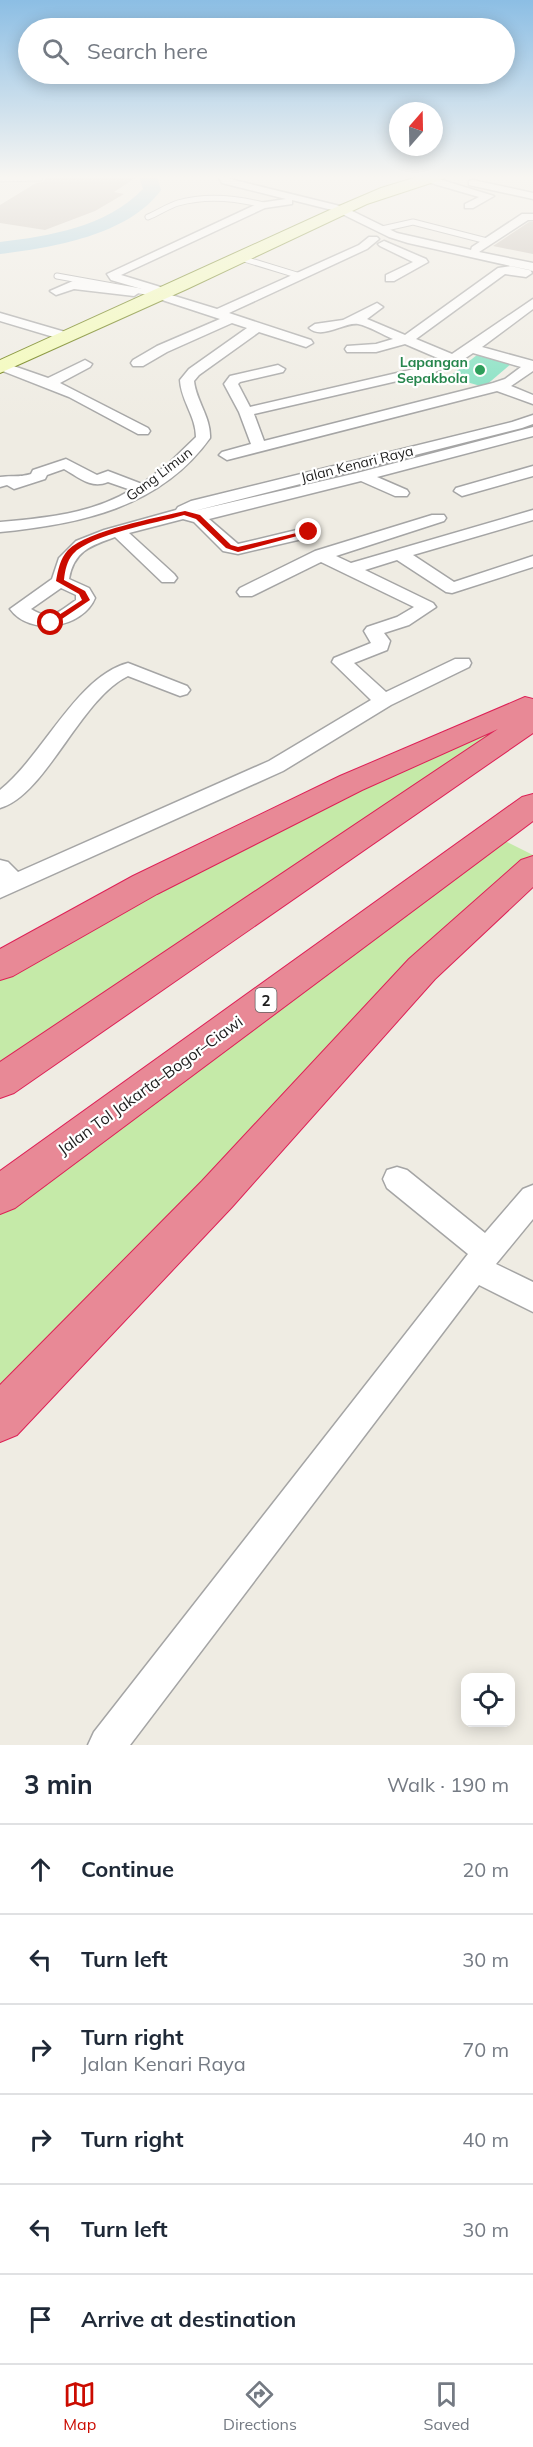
<!DOCTYPE html>
<meta charset="utf-8">
<style>
:root{--surface:#fff;--page:#f6f6f7;--text:#1f2937;--muted:#747a83;--line:#e0e1e3;--accent:#cb0b00}
body{margin:0;font-family:Mulish,sans-serif;background:var(--page);color:var(--text)}
.controls{position:absolute;right:18px;bottom:18px;display:grid;overflow:hidden;border-radius:12px;box-shadow:0 3px 15px #0003}
.controls button{width:54px;height:54px;display:grid;place-items:center;padding:0;border:0;border-bottom:2px solid var(--line);background:var(--surface);color:var(--text);font:30px sans-serif}
.compass{position:absolute;left:389px;top:102px;width:54px;height:54px;border-radius:50%;background:var(--surface);box-shadow:0 3px 15px #0003;rotate:20deg}
.stop{position:absolute;width:18px;height:18px;margin:-14px;border:4px solid #cb0b00;border-radius:50%;background:#fff}
.stop.end{background:#cb0b00;border-color:#fff;box-shadow:0 2px 6px #0008}
.list{margin:0;padding:0;list-style:none}
h2{display:flex;justify-content:space-between;align-items:center;height:78px;margin:0;padding:0 24px;font-size:26px}
h2 small{font-size:20px;font-weight:400;color:var(--muted)}
.list li{display:grid;grid-template-columns:39px 1fr auto;gap:18px;align-items:center;box-sizing:border-box;height:90px;padding:0 24px;border-top:2px solid var(--line)}
.list b{display:block;font-size:22px;white-space:nowrap}
.list p{margin:0;font-size:20px;white-space:nowrap;color:var(--muted)}
.list em{font-size:20px;font-style:normal;color:var(--muted)}
.icon{flex:none;width:33px;height:33px;fill:none;stroke:currentColor;stroke-width:2;stroke-linecap:round;stroke-linejoin:round}
.map{position:relative;flex:none;width:533px;height:1745px;overflow:hidden}
.search{position:absolute;background:var(--surface);box-shadow:0 3px 15px #0003;left:18px;right:18px;top:18px;height:66px;display:flex;align-items:center;gap:15px;box-sizing:border-box;padding:0 21px;border-radius:33px;color:var(--muted);font-size:22px}
.sheet{height:618px;background:var(--surface)}
nav{display:flex;justify-content:space-around;align-items:center;box-sizing:border-box;height:84px;border-top:2px solid var(--line);background:var(--surface);font-size:16px;color:var(--muted)}
nav a{display:grid;justify-items:center;gap:3px}
nav .on{color:var(--accent)}
.map>svg:first-child{display:block}
.grass{fill:#c5eaa8}
.pitch{fill:#80e0c0}
.lines{fill:none;stroke-linecap:round;stroke-linejoin:round}
.river{fill:#a3cdde;fill-rule:evenodd}
.building{fill:#c4bcb3}
.lane-casing{stroke:#a5a5a5;stroke-width:7}
.street-casing{stroke:#a5a5a5;stroke-width:3}
.secondary-casing{stroke:#647703;stroke-width:2}
.highway-casing{stroke:#dd2156;stroke-width:2}
.lane{stroke:#fff;stroke-width:5}
.street{fill:#fff;fill-rule:evenodd}
.secondary{fill:#f3fbb6;fill-rule:evenodd}
.highway{fill:#e88996;fill-rule:evenodd}
.route{fill:#cb0b00}
.leisure-dot{fill:#2e9e5b;stroke:#fff;stroke-width:2}
.labels{text-anchor:middle;dominant-baseline:central;stroke-width:4.5;stroke-linejoin:round;paint-order:stroke}
.far-leisure-label{font-size:14px;font-weight:bold;fill:#27864d;stroke:#fff;text-anchor:end}
.far-street-label{font-size:14px;fill:#1e1e1e;stroke:#fff}
.shield{fill:#fff;stroke:#626262;stroke-width:1.5}
.shield-label{font-size:15px;font-weight:bold;fill:#1e1e1e}
.street-label{font-size:16px;fill:#1e1e1e;stroke:#fff}
</style>
<div class="map">
<svg width="533" height="1745" viewBox="0 0 533 1745">
<rect width="100%" height="100%" fill="#efece3"/>
<path class="grass" d="M533,702V719L0,1082V966Z
M493,835L533,855V868L0,1418V1195Z"/>
<path class="pitch" d="M477,355L511,364L484,387L449,377Z"/>
<g class="lines">
<path class="river" d="M139,176H157L161,190C129,235 51,248 0,254V242C50,236 106,227 143,189Z"/>
</g>
<path class="building" d="M48,176H138L114,192L124,194L95,211L45,230L0,223V205L36,183L42,182Z
M529,222H533V254L493,246Z"/>
<g class="lines">
<defs>
<path id="lane" d="M0,179L40,178
M148,217C158,213 168,206 178,203C206,195 236,198 263,205
M382,229L413,222L487,241
M241,258L300,276
M57,276L157,294"/>
<path id="street" d="M217,176H228L230,179L344,207L397,233L471,250L472,247L522,214H533V220H528L479,252L533,263V271L408,243L389,237L336,211L292,200V204L265,208L121,275L167,289L168,294L217,309L359,245L369,237H377L379,239L367,249L229,313L311,340L313,343L306,347L259,332L199,375L194,381C196,401 211,417 210,438C160,508 80,524 0,532V522C45,518 91,514 131,490L108,482C91,489 80,478 64,469L47,475L45,479L14,489L7,485L0,487V477C13,475 17,478 31,474L33,470L66,459L97,475L108,471L142,484L168,464L196,437C196,416 181,401 180,380L189,369L247,328L232,323L167,352L143,366H133L131,363L133,360L157,346L220,319L153,297L152,292L111,280L107,274L259,203L286,199L222,183Z
M424,177H432L494,196L473,208H465V204L479,197L424,181Z
M473,180L533,193V199L469,185V181Z
M384,241L426,259L428,262L394,281H386V275L413,262L380,246L378,244Z
M511,266L530,270L532,273L526,277L505,274L416,339L452,354L533,299V309L482,347L533,361V371L511,386L533,395V404L497,391L227,460L219,455L222,452L251,444L239,412L224,384L230,376L278,365L285,369L283,372L240,382L238,384L250,407L423,367L440,359L405,344L376,352H347L345,349L347,346L376,344L393,339C383,335 369,326 358,324C344,322 322,340 309,328L315,324L343,320L377,303L383,307L367,319L405,335L498,268ZM473,353L521,367L505,379L493,383L264,441L254,414L432,373L458,363Z
M73,281L134,288L140,292L134,296L74,289L56,295L50,291Z
M0,313L72,334L74,337L67,341L0,321Z
M85,360L92,364L90,367L60,383L148,428L150,431L148,434H138L69,397L0,370V362H2L48,378Z
M533,415V424L522,428L194,511L357,473L533,427V436L377,477L407,490L409,493L407,496H395L361,481L209,519L238,544L309,527L315,528L317,532L315,536L238,554L223,551L194,522L183,519L129,533L174,574L177,578L174,582H162L115,537C90,546 74,551 69,579L89,588L95,598C83,628 30,637 10,609L52,579L59,558L76,541L104,530L176,510L178,507L191,501L512,422ZM61,588L76,595V600C58,612 52,622 31,609Z
M533,466V476L462,496L454,491L456,488Z
M533,510V520L413,555L454,582L533,556V567L452,593L446,592L397,560L365,570L433,603L436,607L409,625L384,633L390,641L387,650L354,663L386,692L455,659H469L471,663L469,667L391,705L283,771L0,898V860L8,862L18,872L269,761L371,700L332,662L334,658L371,643L364,631L367,627L397,617L414,607L321,562L252,596H240L237,592L240,588L315,551L432,515H444L446,518L444,521L336,556L351,563Z
M128,663L187,686L190,690L187,694L180,696L128,676C80,699 46,795 0,808V790C42,757 77,676 128,663Z
M397,1167L407,1170L485,1233L523,1189L533,1185V1219L496,1264L533,1282V1312L479,1285L130,1745H88L94,1732L468,1254L387,1188L383,1179L387,1170Z"/>
<path id="secondary" d="M420,176H445L443,179L367,204L187,289L0,373V360L332,209L381,188Z"/>
<path id="highway" d="M525,697L533,699V733L14,1093L0,1098V1062L498,729L362,790L157,894L13,976L0,980V949L133,876L340,776Z
M533,794V821L15,1208L0,1214V1171L522,797Z
M533,856V887L435,979L232,1207L17,1435L0,1442V1385L202,1181L409,959L521,860Z"/>
</defs>
<use href="#lane" class="lane-casing"/>
<use href="#street" class="street-casing"/>
<use href="#secondary" class="secondary-casing"/>
<use href="#highway" class="highway-casing"/>
<use href="#lane" class="lane"/>
<use href="#street" class="street"/>
<use href="#secondary" class="secondary"/>
<use href="#highway" class="highway"/>
</g>
<linearGradient id="sky" x2="0" y2="1"><stop stop-color="#8cbee4"/><stop offset="0.42" stop-color="#f8f6f2"/><stop offset="1" stop-color="#f8f6f2" stop-opacity="0"/></linearGradient>
<rect width="533" height="421" fill="url(#sky)"/>
<path class="route" d="M185,511L200,515L231,545L238,547L309,530L312,532L238,552L226,548L196,519L184,515C157,523 91,534 73,554C67,561 65,570 64,580L85,591L90,600L53,625H48V622L82,600L79,594L56,581C58,570 60,559 68,550C89,530 156,518 185,511Z"/>
<circle class="leisure-dot" cx="480" cy="370" r="6"/>
<g class="labels">
<g class="far-leisure-label">
<text x="468" y="362">Lapangan<tspan x="468" dy="16">Sepakbola</tspan></text>
</g>
<g class="far-street-label">
<text transform="translate(357 464) rotate(-14)">Jalan Kenari Raya</text>
<text transform="translate(159 474) rotate(-37)">Gang Limun</text>
</g>
<rect class="shield" x="255.5" y="988" width="21" height="24" rx="4.5"/>
<g class="shield-label">
<text x="266" y="1000">2</text>
</g>
<g class="street-label">
<text transform="translate(150 1085) rotate(-36)">Jalan Tol Jakarta–Bogor–Ciawi</text>
</g>
</g>
</svg>
<div class="controls">
<button><svg class="icon" aria-label="locate" viewBox="0 0 24 24"><circle cx="12" cy="12" r="6"/><path d="M12 2v4M12 18v4M2 12h4M18 12h4"/></svg></button>
</div>
<svg class="compass" viewBox="-18 -18 36 36"><path d="M0-13l5 13h-10z" fill="#e53935"/><path d="M0 13l5-13h-10z" fill="#747a83"/></svg>
<div class="stop" style="left:51px;top:623px"></div>
<div class="stop end" style="left:309px;top:532px"></div>
<div class="search"><svg class="icon" aria-label="search" viewBox="0 0 24 24"><circle cx="10" cy="10" r="6"/><path d="M15 15l6 6"/></svg>Search here</div>
</div>
<section class="sheet">
<h2>3 min<small>Walk · 190 m</small></h2>
<ul class="list">
<li><svg class="icon" aria-label="ahead" viewBox="0 0 24 24"><path d="M12 20V5M6 11l6-6 6 6"/></svg><div><b>Continue</b></div><em>20 m</em></li>
<li><svg class="icon" aria-label="left" viewBox="0 0 24 24"><path d="M17 20v-9H6M10 6l-5 5 5 5"/></svg><div><b>Turn left</b></div><em>30 m</em></li>
<li><svg class="icon" aria-label="right" viewBox="0 0 24 24"><path d="M7 20v-9h11M14 6l5 5-5 5"/></svg><div><b>Turn right</b><p>Jalan Kenari Raya</p></div><em>70 m</em></li>
<li><svg class="icon" aria-label="right" viewBox="0 0 24 24"><path d="M7 20v-9h11M14 6l5 5-5 5"/></svg><div><b>Turn right</b></div><em>40 m</em></li>
<li><svg class="icon" aria-label="left" viewBox="0 0 24 24"><path d="M17 20v-9H6M10 6l-5 5 5 5"/></svg><div><b>Turn left</b></div><em>30 m</em></li>
<li><svg class="icon" aria-label="arrive" viewBox="0 0 24 24"><path d="M6 21V4h12l-3 4 3 4H6"/></svg><div><b>Arrive at destination</b></div></li>
</ul>
</section>
<nav>
<a class="on"><svg class="icon" aria-label="map" viewBox="0 0 24 24"><path d="M3 6l6-2 6 2 6-2v14l-6 2-6-2-6 2zM9 4v14M15 6v14"/></svg>Map</a>
<a><svg class="icon" aria-label="directions" viewBox="0 0 24 24"><path d="M12 3l9 9-9 9-9-9zM9 14v-3h6M13 9l2 2-2 2"/></svg>Directions</a>
<a><svg class="icon" aria-label="saved" viewBox="0 0 24 24"><path d="M7 4h10v16l-5-4-5 4z"/></svg>Saved</a>
</nav>
